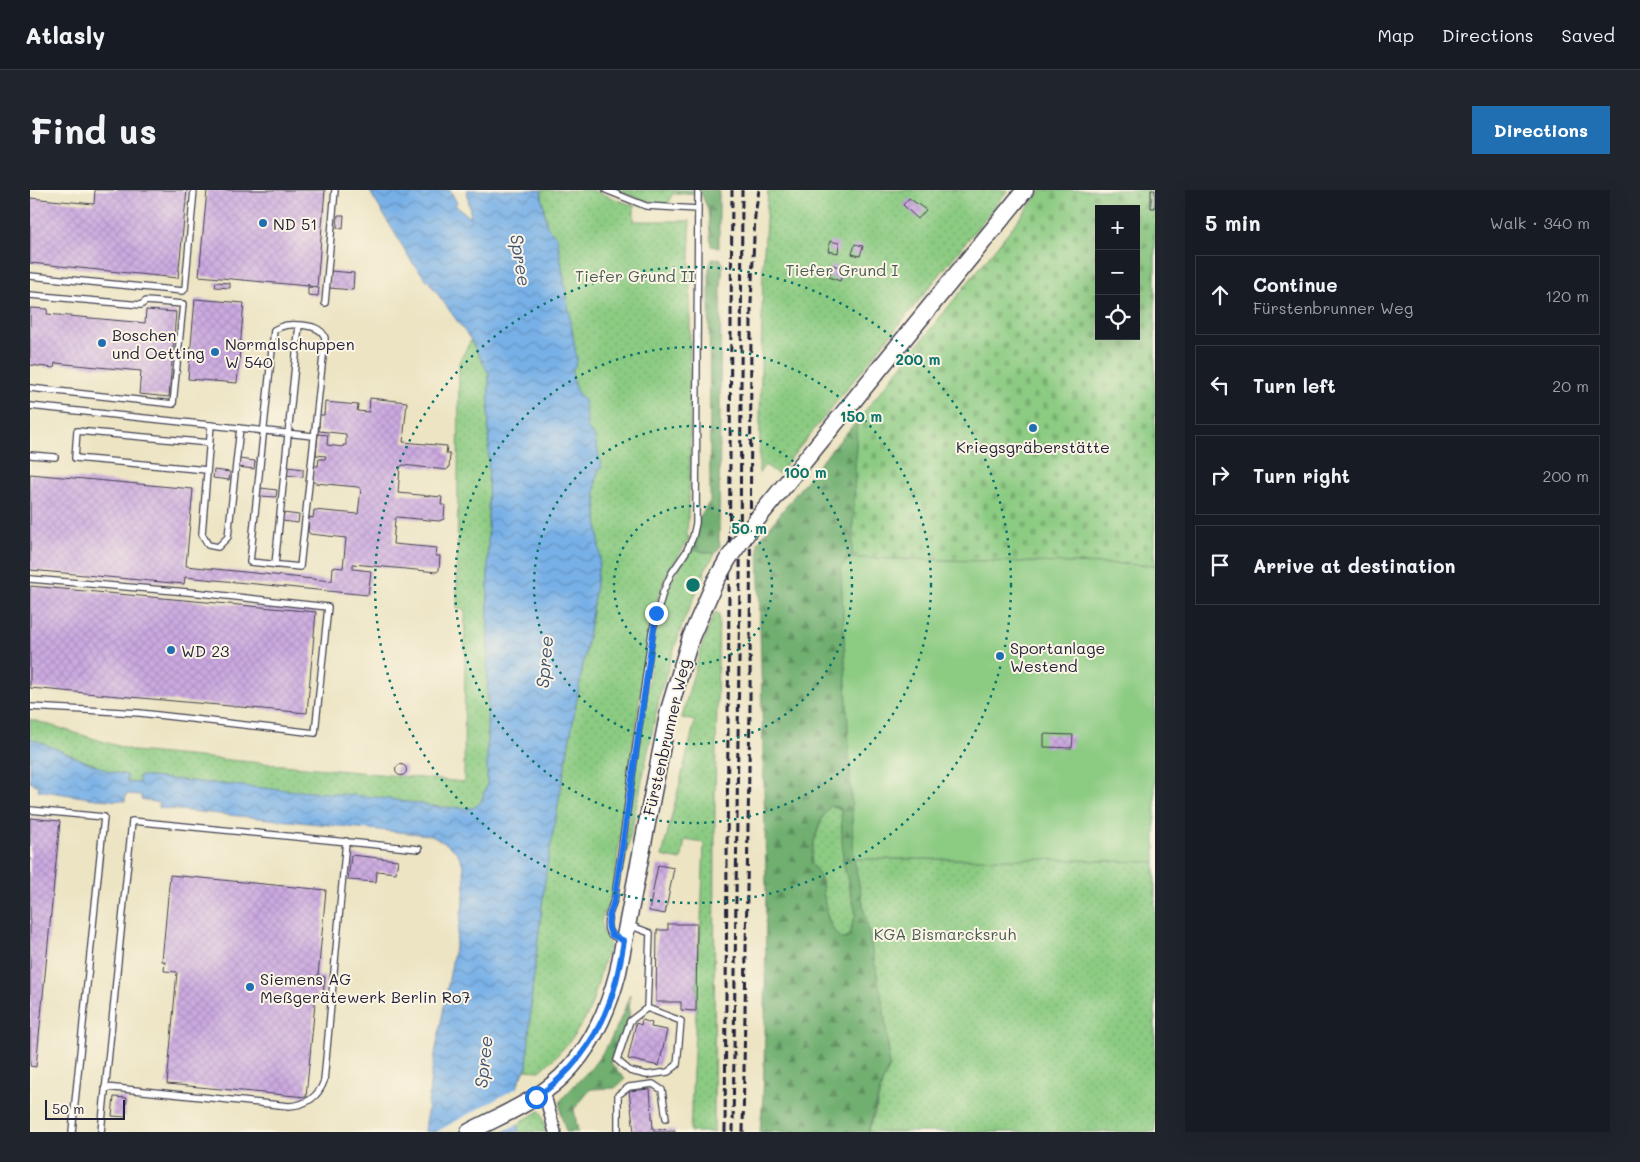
<!DOCTYPE html>
<meta charset="utf-8">
<style>
:root{--surface:#171b24;--page:#20242c;--text:#f1f3f6;--muted:#9ea1a6;--line:#363941;--accent:#1f6fb2}
body{margin:0;font-family:Mali,sans-serif;background:var(--page);color:var(--text)}
.controls{position:absolute;right:15px;top:15px;display:grid;overflow:hidden;border-radius:0px;box-shadow:0 5px 20px #0002}
.controls button{width:45px;height:45px;display:grid;place-items:center;padding:0;border:0;border-bottom:1px solid var(--line);background:var(--surface);color:var(--text);font:25px sans-serif}
.scale{position:absolute;left:15px;bottom:12px;width:80px;box-sizing:border-box;padding-left:5px;border:2px solid #22223b;border-top:0;font-size:14px;line-height:18px;white-space:nowrap;color:#22223b;-webkit-text-stroke:4px #fcf5e5;paint-order:stroke}
.stop{position:absolute;width:15px;height:15px;margin:-11px;border:4px solid #1a73e8;border-radius:50%;background:#fff}
.stop.end{background:#1a73e8;border-color:#fff;box-shadow:0 1px 5px #0008}
.list{margin:0;padding:0;list-style:none}
h2{display:flex;justify-content:space-between;align-items:center;height:65px;margin:0;padding:0 20px;font-size:21px}
h2 small{font-size:16px;font-weight:400;color:var(--muted)}
.list li{display:grid;grid-template-columns:32px 1fr auto;gap:15px;align-items:center;box-sizing:border-box;height:80px;margin:0 10px 10px;padding:0 10px;border:1px solid var(--line);border-radius:0px}
.list b{display:block;font-size:19px;white-space:nowrap}
.list p{margin:0;font-size:16px;white-space:nowrap;color:var(--muted)}
.list em{font-size:16px;font-style:normal;color:var(--muted)}
.icon{flex:none;width:28px;height:28px;fill:none;stroke:currentColor;stroke-width:2;stroke-linecap:round;stroke-linejoin:round}
.map{position:relative;flex:none;width:1125px;height:942px;overflow:hidden;border-radius:0px}
header{display:flex;align-items:center;gap:30px;box-sizing:border-box;height:70px;padding:0 25px;background:var(--surface);border-bottom:1px solid var(--line)}
header strong{font-size:24px}
nav{display:flex;gap:28px;margin-inline-start:auto;font-size:18px}
.intro{display:flex;align-items:center;justify-content:space-between;box-sizing:border-box;height:120px;padding:0 30px}
h1{margin:0;font-size:35px}
.button{padding:12px 22px;border-radius:0px;background:var(--accent);color:#fff;font-size:18px;font-weight:700}
main{display:flex;gap:30px;padding:0 30px}
aside{flex:1;background:var(--surface);border-radius:0px;box-shadow:0 5px 20px #0002}
.map>svg:first-child{display:block}
.grass{fill:url(#grass-dots);stroke:#56765e}
.forest{fill:url(#forest-firs);stroke:#496856;fill-rule:evenodd}
.cemetery{fill:url(#cemetery-stones);stroke:#56765e;fill-rule:evenodd}
.pitch{fill:#8bcb82;stroke:#56765e}
.water{fill:url(#water-waves);stroke:#4c6991}
.pier{fill:#ece4c3}
.building{fill:url(#building-cross-hatch)}
.lines{fill:none;stroke-linecap:round;stroke-linejoin:round}
.lane-casing{stroke:#403f4f;stroke-width:8}
.street-casing{stroke:#403f4f;stroke-width:14}
.secondary-casing{stroke:#403f4f;stroke-width:19}
.lane{stroke:#fff;stroke-width:5.5}
.street{stroke:#fff;stroke-width:11}
.secondary{stroke:#fff;stroke-width:16}
.rail{stroke:#22223b;stroke-width:3;stroke-dasharray:8 4;stroke-linecap:butt}
.secondary-bridge-casing{stroke:#403f4f;stroke-width:19;stroke-linecap:butt}
.secondary-bridge{stroke:#fff;stroke-width:16}
.route{stroke:#1a73e8;stroke-width:6}
.ring{fill:none;stroke:#0f766e;stroke-width:2.5;stroke-dasharray:2.5 5}
.poi-dot{fill:#1f6fb2;stroke:#fcf5e5;stroke-width:2}
.labels{text-anchor:middle;dominant-baseline:central;stroke-width:4;stroke-linejoin:round;paint-order:stroke}
.poi-label{font-size:16px;fill:#22223b;stroke:#fcf5e5;text-anchor:start}
.park-label{font-size:16px;fill:#475d54;stroke:#fcf5e5}
.street-label{font-size:16px;fill:#22223b;stroke:#fcf5e5}
.water-label{font-size:18px;font-style:italic;fill:#405477;stroke:#fcf5e5}
.centre{fill:#0f766e;stroke:#fcf5e5;stroke-width:2.5}
.ring-label{font-size:15px;text-anchor:middle;font-weight:bold;fill:#0f766e;stroke:#fcf5e5;stroke-width:4;stroke-linejoin:round;paint-order:stroke}
</style>
<header>
<strong>Atlasly</strong>
<nav><a>Map</a><a>Directions</a><a>Saved</a></nav>
</header>
<div class="intro"><h1>Find us</h1><a class="button">Directions</a></div>
<main>
<div class="map">
<svg width="1125" height="942" viewBox="0 0 1125 942">
<defs>
<pattern id="grass-dots" width="8" height="8" patternUnits="userSpaceOnUse" patternTransform="scale(1.25)"><rect width="8" height="8" fill="#8bcb82"/><path d="M2 2h.1M6 6h.1" fill="none" stroke="#78ae71" stroke-width="1.8" stroke-linecap="round"/></pattern>
<pattern id="forest-firs" width="22" height="20" patternUnits="userSpaceOnUse" patternTransform="scale(1.25)"><rect width="22" height="20" fill="#70af70"/><path d="M5 1l3.5 6h-7zM16 11l3.5 6h-7z" fill="#5c8e5d"/></pattern>
<pattern id="cemetery-stones" width="16" height="16" patternUnits="userSpaceOnUse" patternTransform="scale(1.25)"><rect width="16" height="16" fill="#8bcb82"/><path d="M2 7V4a2 2 0 0 1 4 0v3zM10 15v-3a2 2 0 0 1 4 0v3z" fill="#78ae71"/></pattern>
<pattern id="water-waves" width="16" height="10" patternUnits="userSpaceOnUse" patternTransform="scale(1.25)"><rect width="16" height="10" fill="#77b0e7"/><path d="M0 5q4-4 8 0t8 0" fill="none" stroke="#618fbc"/></pattern>
<pattern id="building-cross-hatch" width="8" height="8" patternUnits="userSpaceOnUse" patternTransform="scale(1.25)"><rect width="8" height="8" fill="#cba9e0"/><path d="M0 0l8 8M0 8l8-8" fill="none" stroke="#ae91c1"/></pattern>
</defs>
<rect width="100%" height="100%" fill="#fcf5e5"/>
<filter id="ink" filterUnits="userSpaceOnUse"><feTurbulence type="fractalNoise" baseFrequency=".02" numOctaves="2"/><feDisplacementMap in="SourceGraphic" scale="10" xChannelSelector="R" yChannelSelector="G"/><feConvolveMatrix kernelMatrix="1 2 1 2 8 2 1 2 1" color-interpolation-filters="sRGB"/></filter>
<filter id="wash" filterUnits="userSpaceOnUse"><feTurbulence type="fractalNoise" baseFrequency=".0096" numOctaves="4" result="noise"/><feDisplacementMap in="SourceGraphic" scale="20" xChannelSelector="R" yChannelSelector="G"/><feGaussianBlur stdDeviation="1.12" result="paint"/><feColorMatrix in="noise" values="0 0 0 0 0 0 0 0 0 0 0 0 0 0 0 0 0 1.4 0 .05"/><feComposite in="paint" operator="in"/></filter>
<g filter="url(#wash)">
<rect width="100%" height="100%" fill="#ece4c3"/>
<path class="grass" d="M511,0H562L604,16V31H660V286L657,347H660L634,390L621,429L582,704C573,730 565,727 580,755C577,762 574,769 572,777C568,791 565,807 559,821C547,845 530,864 510,881L495,880L488,893L497,876L502,800L516,682L558,447L570,367L565,297L569,279L558,240L554,211L545,199L542,181L547,171L527,47L517,37Z
M584,0H647L648,4H642L639,14L624,13Z
M738,0H978L748,284L735,275L729,283L733,76Z
M441,150L459,184L457,595L451,612L443,618L408,617L346,607L243,599L110,586L109,593L97,592V585L81,582L0,548V529L104,561L434,592L435,420L427,419L429,172Z
M662,360H667L685,364L674,381L675,383L674,386L653,432L631,500L594,676L592,673L627,433L640,393L658,363Z
M685,422L689,424L685,607L684,942H660L666,821L667,770L671,732L674,653L655,650L651,670L632,666L665,531L652,528C661,492 670,457 685,422Z
M800,616L811,619L813,672L826,724L818,748L812,749L804,743L795,719L792,690L781,674V661L793,626Z
M824,669H1008L1125,672V942H838L845,923L859,863Z
M510,921L512,924L516,942H488V933Z"/>
<path class="forest" d="M647,0H689V58L681,56L678,19L671,3L648,4Z
M690,68L693,74L691,97L689,350L690,356L685,364L667,360L658,363L668,341L669,328L680,311L679,78L682,69Z
M827,231L822,368L811,377L824,669L854,819L859,863L858,871L860,877L853,891L838,942H730L733,907L735,841L736,684L728,352L790,273ZM800,616L811,618L813,672L826,723L818,748L812,749C786,729 802,693 781,674C782,654 788,632 800,616Z
M600,804L599,829L580,872L595,889L585,898L561,899L544,919L548,942H536C534,933 528,920 531,911C533,906 556,884 562,877C580,855 591,830 600,804Z"/>
<path class="cemetery" d="M1012,0H1125V375L822,368L827,231ZM1069,19H1106V146H1069Z"/>
<path class="pitch" d="M822,368L1125,375V672L1008,669H824L811,377Z"/>
<path class="water" d="M339,0H420L427,13L425,15L441,28L437,0H511L517,37L527,47L547,171L542,181L545,199L554,211L558,240L564,245L572,278L569,279L567,284L565,297L570,367L558,447L516,682L502,800L497,876L488,893L486,929L488,933V942H395L401,886L434,708C436,671 434,660 399,645L129,618V613L111,609V605L96,604L95,611L66,609L8,600L9,596L0,592V548L81,582L97,585V592L109,593V586L243,599L346,607L408,617L443,618L451,612L457,595L459,184L441,150L399,92L382,72Z"/>
<path class="pier" d="M490,896L488,928L491,932L472,942H406Z"/>
<g id="blocks">
<path class="building" d="M65,0H157L148,88L0,73V8L64,14Z
M177,0H295L287,97L279,96L278,93V96L169,86Z
M1121,0H1125V18H1121Z
M879,8L896,20L888,29L873,15Z
M308,25H314L313,39L307,38Z
M800,51L809,53L808,63L798,61Z
M825,54L833,56L830,66L822,64Z
M802,75L817,79L815,87L812,86L810,91L799,87Z
M301,81L324,83L323,100L299,98Z
M186,92L200,93V98L185,97Z
M278,97L289,98L288,106L278,105Z
M165,109L214,113L207,193L158,189Z
M0,118L18,119L17,124L115,133L116,120L146,122L139,207L109,204L111,181L25,173L24,178L0,175Z
M340,208L377,212L373,252L417,256L416,264H420L419,278L416,280L373,275L370,277L368,303L412,307L411,315H415L414,329L409,331L367,327L365,329L363,354L407,358L406,366H410L409,380L407,382L323,374V379L341,381L338,405L155,387L154,394L0,380V284L163,299L156,376L302,391L303,377L313,378L316,348L280,344L278,341L279,327L283,328L284,320L328,324L331,299L328,297L285,293L283,291L284,276H288L289,269H295L296,266L286,265L288,244L298,245L297,255L313,257V255H316V244L289,241V225H294L295,212L328,215L327,221L339,222Z
M209,269L225,271L224,279L208,277Z
M258,277L273,279V287L257,285Z
M184,280L200,282L199,290L183,288Z
M231,298L247,300L246,307L230,306Z
M253,323L269,325L268,333L252,331Z
M0,396L286,422L277,523L0,498Z
M1014,544L1043,545L1042,558L1014,557Z
M365.5 580a5.5 5.5 0 1 1 11 0a5.5 5.5 0 1 1-11 0Z
M0,628L30,631L6,877L0,876Z
M321,665L368,670L366,683L347,681L346,692L318,690Z
M628,675L644,678L635,724L619,721Z
M140,685L296,700L288,786L295,787L293,804L286,803L276,907L137,894L147,782L134,781L135,772L132,771Z
M638,734H667L666,821L651,820V812H626L627,740H638Z
M612,830L622,833L621,837L637,840L629,876L598,869L606,833L611,835Z
M620,899L623,939L645,940V942H604L599,901Z
M84,907L97,908L95,927L82,926Z"/>
</g>
</g>
<g filter="url(#ink)">
<use href="#blocks" fill-opacity="0" stroke="#403f4f" stroke-width="1"/>
<g class="lines">
<defs>
<path id="lane" d="M576,0L616,16L668,19
M0,86L153,101L155,98L164,0
M0,105L111,115L116,111L153,114L143,214L0,198
M295,113L305,0
M0,216L283,246
M181,235L172,344L178,355L188,357L198,347L210,238
M0,265L25,267
M177,280L45,268L47,241L180,253
M245,375L269,135C279,136 292,137 295,148L270,377L220,372L244,140C253,135 259,134 269,135
M0,389L170,403L298,417L285,543L110,523L0,517
M0,620L74,627L42,942
M599,735L620,743L617,818L651,831L647,875L638,882L617,885L600,881L587,870L600,831L617,818
M594,750C590,749 585,748 582,745C571,737 583,716 585,706L622,442L633,402L641,384L656,362L663,347L666,333L668,0
M75,897L259,916C276,915 288,908 294,891L316,651
M71,942L102,631L389,659
M588,942V905L599,897L623,894L632,900L636,928"/>
<path id="street" d="M514,902L525,942"/>
<path id="secondary" d="M728,328L995,0
M439,942C463,929 491,918 513,902C555,873 576,829 588,782L639,520L661,447L685,392"/>
</defs>
<use href="#lane" class="lane-casing"/>
<use href="#street" class="street-casing"/>
<use href="#secondary" class="secondary-casing"/>
<use href="#lane" class="lane"/>
<use href="#street" class="street"/>
<use href="#secondary" class="secondary"/>
<path class="rail" d="M695,942L702,0
M703,942L710,390L712,0
M713,942L720,517L721,113L725,25L729,0"/>
<defs>
<path id="secondary-bridge" d="M685,392L698,369L728,328"/>
</defs>
<use href="#secondary-bridge" class="secondary-bridge-casing"/>
<use href="#secondary-bridge" class="secondary-bridge"/>
</g>
</g>
<g class="lines" filter="url(#ink)">
<path class="route" d="M506,907C539,886 566,850 579,814C587,794 590,772 594,751L582,745C573,732 583,719 585,706L626,423"/>
</g>
<g class="ring">
<circle cx="663" cy="395" r="79"/>
<circle cx="663" cy="395" r="159"/>
<circle cx="663" cy="395" r="238"/>
<circle cx="663" cy="395" r="318"/>
</g>
<g class="poi-dot">
<circle cx="233" cy="33" r="5"/>
<circle cx="72" cy="153" r="5"/>
<circle cx="185" cy="162" r="5"/>
<circle cx="1003" cy="238" r="5"/>
<circle cx="141" cy="460" r="5"/>
<circle cx="970" cy="466" r="5"/>
<circle cx="220" cy="797" r="5"/>
</g>
<g class="labels">
<g class="poi-label">
<text x="243" y="33">ND 51</text>
<text x="82" y="144">Boschen<tspan x="82" dy="18">und Oetting</tspan></text>
<text x="195" y="153">Normalschuppen<tspan x="195" dy="18">W 540</tspan></text>
<text x="1003" y="256" text-anchor="middle">Kriegsgräberstätte</text>
<text x="980" y="457">Sportanlage<tspan x="980" dy="18">Westend</tspan></text>
<text x="151" y="460">WD 23</text>
<text x="230" y="788">Siemens AG<tspan x="230" dy="18">Meßgerätewerk Berlin Ro7</tspan></text>
</g>
<g class="park-label">
<text x="812" y="79">Tiefer Grund I</text>
<text x="605" y="85">Tiefer Grund II</text>
<text x="915" y="743">KGA Bismarcksruh</text>
</g>
<g class="street-label">
<text transform="translate(636 547) rotate(-77)">Fürstenbrunner Weg</text>
</g>
<g class="water-label">
<text transform="translate(491 70) rotate(81)">Spree</text>
<text transform="translate(514 472) rotate(-85)">Spree</text>
<text transform="translate(453 872) rotate(-84)">Spree</text>
</g>
</g>
<circle cx="663" cy="395" r="8" class="centre"/>
<g class="ring-label">
<text x="888" y="175">200 m</text>
<text x="831" y="232">150 m</text>
<text x="775" y="288">100 m</text>
<text x="719" y="344">50 m</text>
</g>
</svg>
<div class="controls">
<button>+</button>
<button>−</button>
<button><svg class="icon" aria-label="locate" viewBox="0 0 24 24"><circle cx="12" cy="12" r="6"/><path d="M12 2v4M12 18v4M2 12h4M18 12h4"/></svg></button>
</div>
<div class="scale">50 m</div>
<div class="stop" style="left:506px;top:907px"></div>
<div class="stop end" style="left:626px;top:423px"></div>
</div>
<aside>
<h2>5 min<small>Walk · 340 m</small></h2>
<ul class="list">
<li><svg class="icon" aria-label="ahead" viewBox="0 0 24 24"><path d="M12 20V5M6 11l6-6 6 6"/></svg><div><b>Continue</b><p>Fürstenbrunner Weg</p></div><em>120 m</em></li>
<li><svg class="icon" aria-label="left" viewBox="0 0 24 24"><path d="M17 20v-9H6M10 6l-5 5 5 5"/></svg><div><b>Turn left</b></div><em>20 m</em></li>
<li><svg class="icon" aria-label="right" viewBox="0 0 24 24"><path d="M7 20v-9h11M14 6l5 5-5 5"/></svg><div><b>Turn right</b></div><em>200 m</em></li>
<li><svg class="icon" aria-label="arrive" viewBox="0 0 24 24"><path d="M6 21V4h12l-3 4 3 4H6"/></svg><div><b>Arrive at destination</b></div></li>
</ul>
</aside>
</main>
